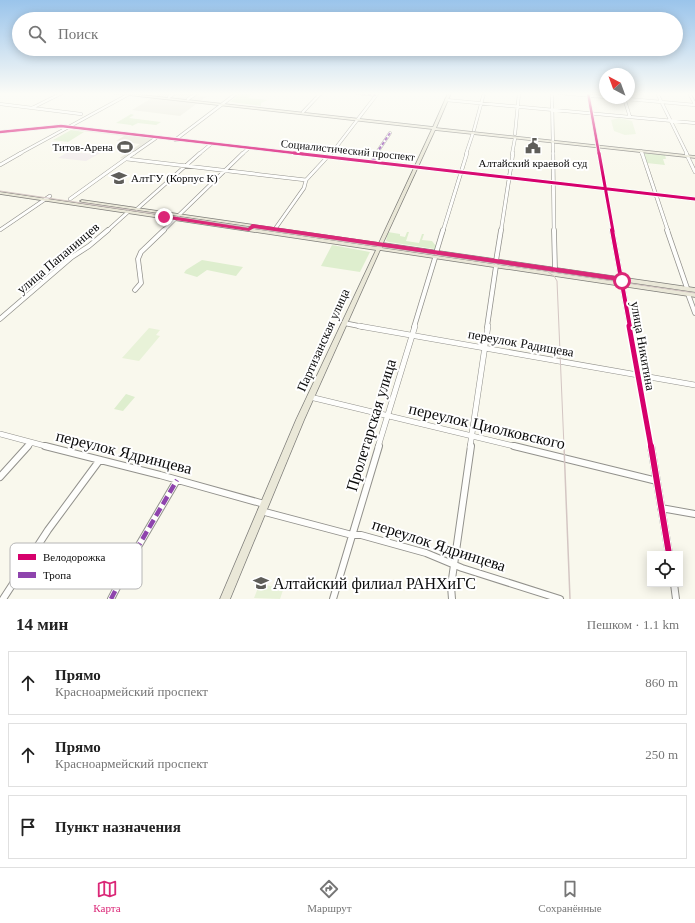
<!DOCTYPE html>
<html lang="ru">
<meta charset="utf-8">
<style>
:root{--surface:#fff;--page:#f2f2f2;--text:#222;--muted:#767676;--line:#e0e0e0;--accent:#db2777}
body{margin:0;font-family:Georgia,serif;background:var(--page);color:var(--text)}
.controls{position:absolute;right:12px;bottom:12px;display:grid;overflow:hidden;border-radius:0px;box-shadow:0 2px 10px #0003}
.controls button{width:36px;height:36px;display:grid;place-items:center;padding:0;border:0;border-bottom:1px solid var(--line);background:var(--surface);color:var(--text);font:20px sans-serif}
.compass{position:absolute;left:599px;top:68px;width:36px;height:36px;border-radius:50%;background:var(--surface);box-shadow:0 2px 10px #0003;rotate:319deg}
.stop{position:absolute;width:12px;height:12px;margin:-9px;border:3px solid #db2777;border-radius:50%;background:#fff}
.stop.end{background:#db2777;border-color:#fff;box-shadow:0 1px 4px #0008}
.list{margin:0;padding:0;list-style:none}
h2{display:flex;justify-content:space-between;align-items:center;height:52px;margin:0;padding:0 16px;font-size:17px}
h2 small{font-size:13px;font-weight:400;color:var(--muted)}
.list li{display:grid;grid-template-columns:26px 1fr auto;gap:12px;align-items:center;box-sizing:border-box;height:64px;margin:0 8px 8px;padding:0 8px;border:1px solid var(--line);border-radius:0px}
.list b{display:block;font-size:15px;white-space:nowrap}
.list p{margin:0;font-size:13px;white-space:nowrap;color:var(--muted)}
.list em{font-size:13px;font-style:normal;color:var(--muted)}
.icon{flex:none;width:22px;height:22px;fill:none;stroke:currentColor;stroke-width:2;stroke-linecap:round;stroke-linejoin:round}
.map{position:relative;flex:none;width:695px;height:599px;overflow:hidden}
.search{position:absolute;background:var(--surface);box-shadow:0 2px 10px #0003;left:12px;right:12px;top:12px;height:44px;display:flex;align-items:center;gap:10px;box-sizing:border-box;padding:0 14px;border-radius:22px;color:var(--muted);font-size:15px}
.sheet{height:268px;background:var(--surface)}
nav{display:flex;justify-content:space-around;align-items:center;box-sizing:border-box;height:56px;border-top:1px solid var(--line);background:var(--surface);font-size:11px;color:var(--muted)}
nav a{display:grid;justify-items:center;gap:2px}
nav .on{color:var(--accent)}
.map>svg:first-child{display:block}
.industrial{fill:#f0eaeb}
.green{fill:#deeece}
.pitch{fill:#e8f2d8}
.plaza{fill:#e8e7da}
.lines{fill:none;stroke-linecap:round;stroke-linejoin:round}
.minor-far4-casing{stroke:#92918c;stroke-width:3.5}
.minor-far3-casing{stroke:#92918c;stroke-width:4}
.minor-far2-casing{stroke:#92918c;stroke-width:5.5}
.minor-far1-casing{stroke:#92918c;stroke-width:6}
.minor-casing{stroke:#92918c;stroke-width:8}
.major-casing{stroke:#7f7e7a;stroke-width:1.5}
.minor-far4{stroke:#fefefc;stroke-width:2.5}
.minor-far3{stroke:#fefefc;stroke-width:3}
.minor-far2{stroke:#fefefc;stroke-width:4}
.minor-far1{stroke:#fefefc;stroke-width:5}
.minor{stroke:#fefefc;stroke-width:6}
.major{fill:#eae8d8;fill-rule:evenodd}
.tram-far1{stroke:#d4c6c3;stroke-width:1}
.tram{stroke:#d4c6c3;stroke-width:1.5}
.quiet-far2{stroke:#8e44ad;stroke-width:2;stroke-dasharray:3.5 2;stroke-linecap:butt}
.quiet-far1{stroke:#8e44ad;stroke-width:2.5;stroke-dasharray:4.5 2.5;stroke-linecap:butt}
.quiet{stroke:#8e44ad;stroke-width:4.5;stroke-dasharray:9 4.5;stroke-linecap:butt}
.cycleway-far4-casing{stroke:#fff;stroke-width:4}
.cycleway-far3-casing{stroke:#fff;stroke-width:5}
.cycleway-far2-casing{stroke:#fff;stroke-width:6}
.cycleway-far1-casing{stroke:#fff;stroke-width:8}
.cycleway-casing{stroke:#fff;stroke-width:8}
.cycleway-far4{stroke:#d6006c;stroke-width:2.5}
.cycleway-far3{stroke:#d6006c;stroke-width:3}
.cycleway-far2{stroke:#d6006c;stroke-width:4}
.cycleway-far1{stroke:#d6006c;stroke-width:5}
.cycleway{stroke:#d6006c;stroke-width:6}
.route{fill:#db2777}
.labels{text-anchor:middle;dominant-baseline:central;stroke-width:4;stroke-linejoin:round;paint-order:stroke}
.far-poi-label{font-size:11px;fill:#0a0a0a;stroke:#fff;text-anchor:end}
.far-street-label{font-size:11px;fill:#0a0a0a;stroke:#fff}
.street-label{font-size:13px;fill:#0a0a0a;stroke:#fff}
.near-street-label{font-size:16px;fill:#0a0a0a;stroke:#fff}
.near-poi-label{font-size:16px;fill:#0a0a0a;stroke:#fff;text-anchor:start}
.key{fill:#fff;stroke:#b6b6b6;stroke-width:1}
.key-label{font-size:11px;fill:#0a0a0a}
</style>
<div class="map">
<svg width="695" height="599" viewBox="0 0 695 599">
<rect width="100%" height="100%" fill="#f9f8ed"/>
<path class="industrial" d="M99,151H104L86,161L58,158L68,152L94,154Z"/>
<path class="green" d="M241,93H253L248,98L268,100L261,103V106L230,102Z
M131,114L134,115L129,118L161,122L156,125L138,123L132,126L131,125L116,123Z
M71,130L84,132L68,142L53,140Z
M643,153L665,155L666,159H663L665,165L647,163Z
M388,232L400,234V236L405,237L407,232H409L406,241L419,243L422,234H424L422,240L432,241L436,246L435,249L389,242L386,241Z
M332,245L370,252L360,272L321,266Z
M202,260L243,267L236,276L207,270L197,277L184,273L186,270Z
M126,394L135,397L123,411L114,409Z"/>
<path class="pitch" d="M619,118L632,121L636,134L625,135L614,131L611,120Z
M149,328L160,330L156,335L160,336L139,361L122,358Z
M260,583L283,590L280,599L254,598Z"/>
<path class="plaza" d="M160,93H200L197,95L207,96L180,116L132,110Z
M77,127L157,137L125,159L120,158L140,144L116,141L124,136L73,130Z"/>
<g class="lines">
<defs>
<path id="minor-far4" d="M357,93L376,95
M552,93L553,154
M560,93L605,97
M588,93L599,154
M657,93L687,154
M689,93L695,104
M169,97L175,93
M617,98L695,105
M624,98L630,117
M188,99L197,93
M446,100L695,123
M0,104L81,114
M32,108L62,93
M303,112L321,93
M474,130L484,93
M0,132L61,126L303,154
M515,134L519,93
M175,140L237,93
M641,151L642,154
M19,154L131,93
M133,154L156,138
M199,154L211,144
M242,154L249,148
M331,154L378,93
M376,154L390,133
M466,154L473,133
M512,154L515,138"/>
<path id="minor-far3" d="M294,153L695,199
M553,153L554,231
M599,153L613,231
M642,153L668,231
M686,153L695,172
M127,159L306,180
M372,162L377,153
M0,165L21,153
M70,199L134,153
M137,209L200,153
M179,215L243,153
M275,229L304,188L306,180L331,153
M0,230L50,196
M107,231L128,212
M163,231L175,219
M443,231L467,153
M501,231L513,153"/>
<path id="minor-far2" d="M554,230L555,270
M612,230L630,327
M667,230L687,288
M436,253L443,230
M496,261L501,230
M135,290L141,283L138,259L141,252L164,230
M688,294L695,313
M0,319L72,257L89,246L108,230
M344,323L364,327
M414,327L435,258
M487,327L496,266"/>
<path id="minor-far1" d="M359,326L695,385
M629,326L651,447
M310,397L518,447
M0,434L49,447
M27,447L31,443
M378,447L415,326
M470,447L488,326"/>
<path id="minor" d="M45,446L160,475L264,504
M514,446L657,481
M651,446L669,554
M0,477L28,446
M661,508L695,514
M261,511L352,535H361L426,553L462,568L560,599
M674,584L676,599
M3,599L48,530L99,461
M111,599L139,545L177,480
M333,599L379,446
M452,599L451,586L471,446"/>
<path id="major" d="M123,93L433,127L448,93H451L436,128L695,156V158L435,130L383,243L695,288V292L382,246V248L695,293V297L380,250L304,420L230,599H220L296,420L376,250L0,194V192L377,247L378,245L82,202L80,201L82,200L379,243L432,129L110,93Z"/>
</defs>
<use href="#minor-far4" class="minor-far4-casing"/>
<use href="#minor-far3" class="minor-far3-casing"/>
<use href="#minor-far2" class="minor-far2-casing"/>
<use href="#minor-far1" class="minor-far1-casing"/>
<use href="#minor" class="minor-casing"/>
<use href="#major" class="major-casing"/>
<use href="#minor-far4" class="minor-far4"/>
<use href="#minor-far3" class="minor-far3"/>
<use href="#minor-far2" class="minor-far2"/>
<use href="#minor-far1" class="minor-far1"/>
<use href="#minor" class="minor"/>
<use href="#major" class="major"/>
<path class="tram-far1" d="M0,191L695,293
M548,272L554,276L557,281L564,447"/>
<path class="tram" d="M564,446L570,599"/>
<path class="quiet-far2" d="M357,93L376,95
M376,154L390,133"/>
<path class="quiet-far1" d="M372,162L377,153"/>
<path class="quiet" d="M111,599L139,545L177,480"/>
<defs>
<path id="cycleway-far4" d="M588,93L599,154
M0,132L61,126L303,154"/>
<path id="cycleway-far3" d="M294,153L695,199
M599,153L613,231"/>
<path id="cycleway-far2" d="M612,230L630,327"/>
<path id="cycleway-far1" d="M629,326L651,447"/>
<path id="cycleway" d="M651,446L669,554"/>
</defs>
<use href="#cycleway-far4" class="cycleway-far4-casing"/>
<use href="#cycleway-far3" class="cycleway-far3-casing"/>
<use href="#cycleway-far2" class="cycleway-far2-casing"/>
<use href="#cycleway-far1" class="cycleway-far1-casing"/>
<use href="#cycleway" class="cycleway-casing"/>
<use href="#cycleway-far4" class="cycleway-far4"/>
<use href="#cycleway-far3" class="cycleway-far3"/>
<use href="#cycleway-far2" class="cycleway-far2"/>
<use href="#cycleway-far1" class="cycleway-far1"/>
<use href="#cycleway" class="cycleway"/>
</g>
<linearGradient id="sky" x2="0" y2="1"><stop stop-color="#9ac4eb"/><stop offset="0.53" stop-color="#fcfcf7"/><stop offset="1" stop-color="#fcfcf7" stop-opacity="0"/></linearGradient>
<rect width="695" height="177" fill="url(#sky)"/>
<path class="route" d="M164,215L248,228L252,224L622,277L624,278L625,281L622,283L619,281L254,228L249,231L162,218V216Z"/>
<defs>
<symbol id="civic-bare" viewBox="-9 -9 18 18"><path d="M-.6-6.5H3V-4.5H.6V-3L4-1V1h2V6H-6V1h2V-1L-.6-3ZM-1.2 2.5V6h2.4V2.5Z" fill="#5e5d59" stroke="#fff" stroke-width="2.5" paint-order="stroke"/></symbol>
<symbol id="stadium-bare" viewBox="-9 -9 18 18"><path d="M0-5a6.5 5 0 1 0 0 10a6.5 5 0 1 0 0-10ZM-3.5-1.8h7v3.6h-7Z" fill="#5e5d59" stroke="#fff" stroke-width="2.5" paint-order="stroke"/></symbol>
<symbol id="university-bare" viewBox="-9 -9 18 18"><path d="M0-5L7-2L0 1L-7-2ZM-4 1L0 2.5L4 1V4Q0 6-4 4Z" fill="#5e5d59" stroke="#fff" stroke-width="2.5" paint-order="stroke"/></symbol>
</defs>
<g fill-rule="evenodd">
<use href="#civic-bare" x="522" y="135" width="22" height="22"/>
<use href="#stadium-bare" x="114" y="136" width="22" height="22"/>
<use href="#university-bare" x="108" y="167" width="22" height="22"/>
<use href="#university-bare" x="250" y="572" width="22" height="22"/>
</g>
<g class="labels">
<g class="far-poi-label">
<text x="113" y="147">Титов-Арена</text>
<text x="533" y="163" text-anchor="middle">Алтайский краевой суд</text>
<text x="131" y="178" text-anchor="start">АлтГУ (Корпус К)</text>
</g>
<g class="far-street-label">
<text transform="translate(348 150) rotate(6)">Социалистический проспект</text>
</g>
<g class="street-label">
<text transform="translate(58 258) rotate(-40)">улица Папанинцев</text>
<text transform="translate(323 340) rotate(-66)">Партизанская улица</text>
<text transform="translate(521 343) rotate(10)">переулок Радищева</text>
<text transform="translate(643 346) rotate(80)">улица Никитина</text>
</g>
<g class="near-street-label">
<text transform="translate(371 425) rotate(-73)">Пролетарская улица</text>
<text transform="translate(487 426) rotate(13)">переулок Циолковского</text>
<text transform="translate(124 452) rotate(14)">переулок Ядринцева</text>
<text transform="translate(439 545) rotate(18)">переулок Ядринцева</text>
</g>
<g class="near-poi-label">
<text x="273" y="583">Алтайский филиал РАНХиГС</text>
</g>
</g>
<rect x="10" y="543" width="132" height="46" rx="6" class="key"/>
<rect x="18" y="554" width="18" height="6" fill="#d6006c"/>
<rect x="18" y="572" width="18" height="6" fill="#8e44ad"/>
<g class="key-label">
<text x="43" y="561">Велодорожка</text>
<text x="43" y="579">Тропа</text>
</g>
</svg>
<div class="controls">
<button><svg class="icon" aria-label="locate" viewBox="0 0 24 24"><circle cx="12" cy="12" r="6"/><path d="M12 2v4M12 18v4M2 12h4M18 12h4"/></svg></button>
</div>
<svg class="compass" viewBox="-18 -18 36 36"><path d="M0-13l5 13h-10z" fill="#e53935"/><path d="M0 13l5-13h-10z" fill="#767676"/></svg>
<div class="stop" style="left:622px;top:281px"></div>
<div class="stop end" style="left:164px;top:217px"></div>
<div class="search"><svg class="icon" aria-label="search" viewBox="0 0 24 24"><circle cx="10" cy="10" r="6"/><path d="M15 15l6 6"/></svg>Поиск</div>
</div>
<section class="sheet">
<h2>14 мин<small>Пешком · 1.1 km</small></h2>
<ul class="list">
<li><svg class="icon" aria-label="ahead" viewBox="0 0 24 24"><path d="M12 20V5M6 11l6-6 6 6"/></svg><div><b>Прямо</b><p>Красноармейский проспект</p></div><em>860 m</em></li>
<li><svg class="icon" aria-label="ahead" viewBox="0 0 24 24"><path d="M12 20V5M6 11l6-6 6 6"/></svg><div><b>Прямо</b><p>Красноармейский проспект</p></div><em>250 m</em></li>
<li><svg class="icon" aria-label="arrive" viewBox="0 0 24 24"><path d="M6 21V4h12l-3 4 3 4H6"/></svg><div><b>Пункт назначения</b></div></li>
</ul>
</section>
<nav>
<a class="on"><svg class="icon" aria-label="map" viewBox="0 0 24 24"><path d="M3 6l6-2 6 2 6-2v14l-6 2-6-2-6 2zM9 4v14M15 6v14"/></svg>Карта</a>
<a><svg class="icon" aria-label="directions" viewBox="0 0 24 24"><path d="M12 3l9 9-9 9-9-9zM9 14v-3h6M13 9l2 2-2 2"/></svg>Маршрут</a>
<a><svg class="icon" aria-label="saved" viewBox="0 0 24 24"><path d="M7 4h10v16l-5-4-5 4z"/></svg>Сохранённые</a>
</nav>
